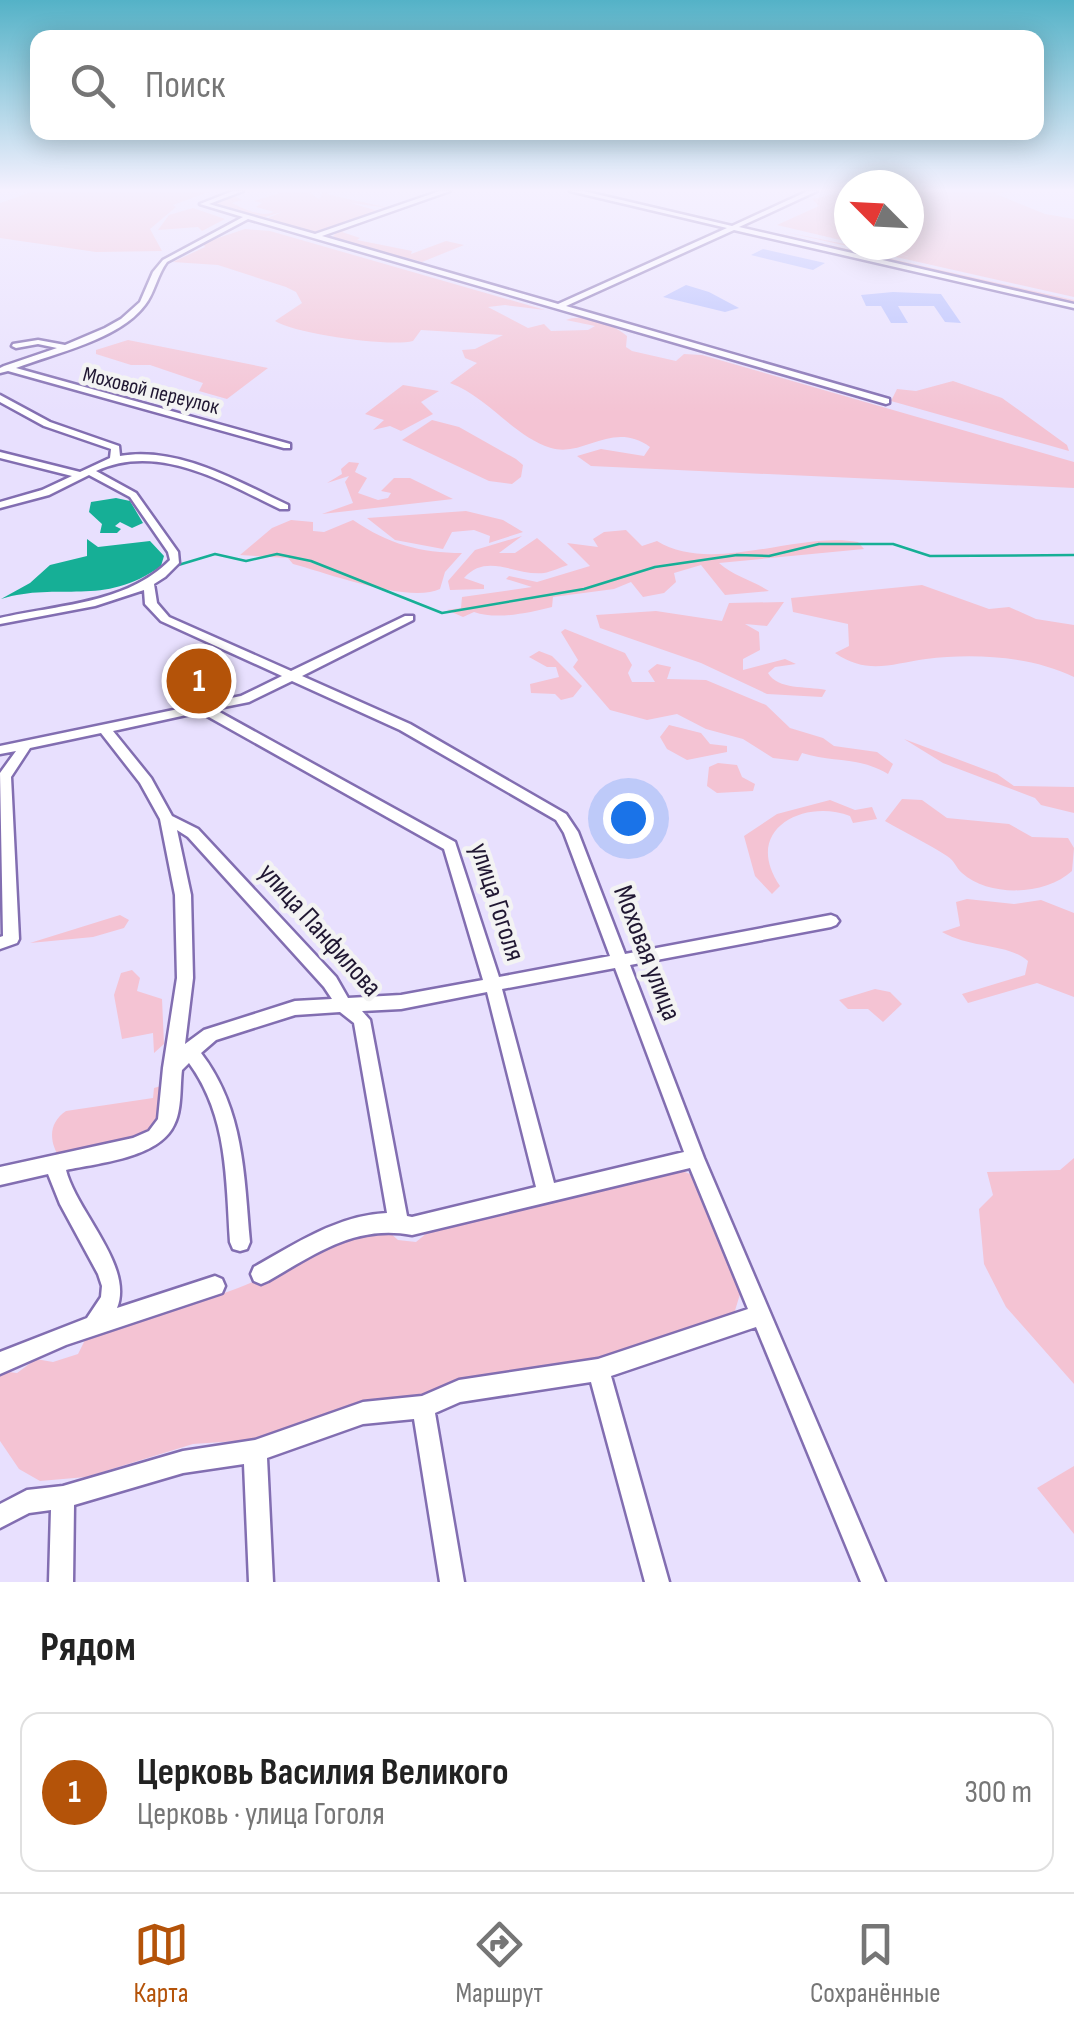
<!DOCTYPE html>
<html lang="ru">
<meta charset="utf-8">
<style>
:root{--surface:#fff;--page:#f2f2f2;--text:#222;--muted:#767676;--line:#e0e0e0;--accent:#b45309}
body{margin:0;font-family:"Sofia Sans Condensed",sans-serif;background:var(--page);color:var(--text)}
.compass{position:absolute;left:834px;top:170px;width:90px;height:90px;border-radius:50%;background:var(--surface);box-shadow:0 5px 25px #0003;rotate:294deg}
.you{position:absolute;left:628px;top:818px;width:35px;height:35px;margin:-25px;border:8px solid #fff;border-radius:50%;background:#1a73e8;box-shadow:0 0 0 15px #1a73e833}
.badge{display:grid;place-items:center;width:65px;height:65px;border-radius:50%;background:var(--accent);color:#fff;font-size:32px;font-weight:700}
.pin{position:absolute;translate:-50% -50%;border:5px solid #fff;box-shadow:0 2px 10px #0006}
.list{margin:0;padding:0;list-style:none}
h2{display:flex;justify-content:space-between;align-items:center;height:130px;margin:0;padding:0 40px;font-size:42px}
h2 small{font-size:32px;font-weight:400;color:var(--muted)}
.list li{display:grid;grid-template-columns:65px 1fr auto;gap:30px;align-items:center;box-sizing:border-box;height:160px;margin:0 20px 20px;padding:0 20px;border:2px solid var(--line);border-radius:20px}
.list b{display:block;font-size:38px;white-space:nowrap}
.list p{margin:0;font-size:32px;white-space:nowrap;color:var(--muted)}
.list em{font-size:32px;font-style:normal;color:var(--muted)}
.icon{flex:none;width:55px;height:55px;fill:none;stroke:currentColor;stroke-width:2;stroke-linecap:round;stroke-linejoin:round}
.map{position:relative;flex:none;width:1074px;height:1582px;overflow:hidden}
.search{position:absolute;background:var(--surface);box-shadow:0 5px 25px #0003;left:30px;right:30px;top:30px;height:110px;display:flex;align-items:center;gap:25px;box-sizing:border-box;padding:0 35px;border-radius:20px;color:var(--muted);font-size:38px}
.sheet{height:310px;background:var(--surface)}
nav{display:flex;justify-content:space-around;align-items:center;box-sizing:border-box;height:140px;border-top:2px solid var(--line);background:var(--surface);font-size:28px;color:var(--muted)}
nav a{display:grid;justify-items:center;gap:5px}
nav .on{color:var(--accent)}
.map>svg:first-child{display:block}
.green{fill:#f4c3d3}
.water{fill:#16af96}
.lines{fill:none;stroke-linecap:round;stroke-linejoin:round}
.stream{stroke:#16af96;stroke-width:2.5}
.building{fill:#b3bdfe}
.minor-casing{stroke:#826eb1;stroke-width:5}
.minor{fill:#fff;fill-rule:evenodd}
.labels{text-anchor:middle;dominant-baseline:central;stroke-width:9;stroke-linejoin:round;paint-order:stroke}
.far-street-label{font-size:22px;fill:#201732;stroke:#f3f3f3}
.street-label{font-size:28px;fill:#201732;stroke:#f3f3f3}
</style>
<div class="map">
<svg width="1074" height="1582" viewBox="0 0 1074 1582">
<rect width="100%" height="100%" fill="#e8e0fe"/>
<path class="green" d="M34,191H211L173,205L176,207L150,229L162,251L96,252L0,238V203Z
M286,191L308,192L319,199L322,193L331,191L326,194L389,208L351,203L381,212L314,236L268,223L274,221L268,218L282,212L265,217L251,214L262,218L255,219L206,205L234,196L242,200L232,203C242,208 260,218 274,212L256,207L262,203L254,201Z
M849,191V242L777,225L819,206L812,199Z
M909,191H1011L996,194L1045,214L1074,219V297L785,232L909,257L862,245H909Z
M193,208L225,219L202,231L198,227L158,230L169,215Z
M386,214L342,232L360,238L357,240L412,251L411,254L446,241L464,245L422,262L400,256L421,263L415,265L318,238H332L335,234L331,233Z
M245,229L270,231L545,310L505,305L488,307L528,328L544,324L551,331L588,330L595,326L566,320C583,313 613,324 627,336L626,347L632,351L676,361L684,354L702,355L1074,462V488L591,466L577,456L601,449L644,456L650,447C612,420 584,458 551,448C513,436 488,397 450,383L477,363L465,358L462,350L475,349L503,335L421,330L413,341C389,347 296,334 275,321L302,303L296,292L286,287L218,265L173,262L205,247L203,243Z
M781,234L1074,300V304L776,236Z
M128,340L268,368L227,399L199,391L203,383L150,365H131L96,354V350Z
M953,381L1002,398L1067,445L1069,451L891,401L897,389L916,391Z
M403,385L439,391L421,402L433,414L401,431L390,426L373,430L384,420L365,414Z
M432,420L459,427L516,459L523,465L521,477L512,484L489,481L402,440Z
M349,462L359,463L355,472L367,478L358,493L378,500L388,498L391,493L381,491L394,478H410L453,499L322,514L353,503L345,482L349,476L327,483L342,474L341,469Z
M466,511L503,520L523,532L489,543L490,536L474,530L452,532L443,549L395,540L367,518Z
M291,520L313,522V531L324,532L353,520C388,544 421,553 462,553L445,572L440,589C409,604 327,573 293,564L288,558L240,555L272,528Z
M626,530L642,546L657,541C712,575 798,531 858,542L864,549L719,563C733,576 752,580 769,591L725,595L701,565L674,573L676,582L664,593L643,597L631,582L614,589L553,597L552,607C528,613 497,620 474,612L463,617L447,610L461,608L462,597L532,587L506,579L509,576L537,582L590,566L567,543L598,547L593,539L604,532Z
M522,536L499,553H515L537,538L568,565C561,567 551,572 544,573C515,576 487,552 464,578L484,585V589L450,590L448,581L475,550Z
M922,585L989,609L1009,607L1036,619L1074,625V677C1031,656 973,653 926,659C891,664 867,675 835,653L849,646L848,624L793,612L791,598Z
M784,602L767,626L745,624L759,632L760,650L743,659V670L785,659L796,664L775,667L768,673C778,690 806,686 826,690L822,697L767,694L701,663L600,628L596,615L656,611L722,621L729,603Z
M565,629L625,653L632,665L628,673L632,682H655L648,671L657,664L671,667L667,679L706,680L766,705L790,728L823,738L834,746L877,752L893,764L888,774C858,756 833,763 802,753L798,761L773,758L743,739L706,729L677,714L647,720L610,710L573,667L578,660L561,632Z
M539,651L552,656L582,686L573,697L561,700L555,694L531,693L530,684L559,677L556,667H547L529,657Z
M669,725L701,733L710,744L727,746V752L687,760L667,749L660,737Z
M904,739L997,774L1014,786L1074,787V813L1041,805L1035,798L943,763Z
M718,763L737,765L742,777L755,784L753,791L717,793L707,786L709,767Z
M902,799L922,800L947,818L1009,824L1032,837L1068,838L1074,848L1072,871C1046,895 990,898 962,873C956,868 955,861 947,856C927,843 906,833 885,821Z
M830,800L855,810L872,807L877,819L853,823L850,816C805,798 741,829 780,886L772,894L755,876L744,836L777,814Z
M967,899L1014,904L1041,900L1074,913V997L1037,983L968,1003L962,994L1025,975L1028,961C1007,943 972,949 942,932L960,926L956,902Z
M120,915L129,920L124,928L93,937L30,943Z
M132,970L140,978L137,991L162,999L164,1044L154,1053L153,1033L122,1039L114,995L121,973Z
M875,989L890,992L902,1004L883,1022L868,1009H848L839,1000Z
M161,1086L168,1103L150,1135L60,1158C49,1142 48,1123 66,1111L153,1098L154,1088Z
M1074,1158V1384L1006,1307L984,1264L979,1209L993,1195L987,1172L1060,1170Z
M673,1167L697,1177L741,1291L733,1317L605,1360L418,1399L380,1401L252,1440L193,1444L86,1477L40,1481L19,1469L0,1441V1371L17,1373L36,1359L53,1362L78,1354L85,1340L100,1329C152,1313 208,1302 257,1280C301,1261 339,1233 388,1231L398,1240L416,1242L439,1223Z
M1074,1466V1534L1037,1488Z"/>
<path class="water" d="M116,498L130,501L143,523L132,528L120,522L115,526L121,529L117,533H100L102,524L89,512L91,502Z
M87,539L98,547L150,541L164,556L161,566C103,608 59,581 1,599L30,583L50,565L87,556Z"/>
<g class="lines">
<path class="stream" d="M175,566L215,554L246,561L277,554L311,561L442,613L584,589L655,567L737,555L769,556L819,544H893L930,556L1074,555"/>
</g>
<path class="building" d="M763,249L825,263L813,270L751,255Z
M686,285L709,292L739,308L725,312L663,297Z
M893,292L941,294L961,323L945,322L934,306H898L908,323H891L881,306H866L861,295Z
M217,666L225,669L208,683L180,695L171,689Z"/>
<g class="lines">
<defs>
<path id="minor" d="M233,191H243L209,204L315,234L440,191H450L322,236L558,304L727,228L570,191H583L732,226L808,191H817L739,227L1074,304V308L734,230L566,306L889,399V403L886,404L248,219L167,262C157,275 155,292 145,305C119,340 55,353 16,368L290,444V448H284L8,371L0,373V368L4,366L57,348L38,344L16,348L12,346L13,344L38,340L65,345L105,328L121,319L140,302L153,272L163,260L243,217L200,204Z
M0,395L50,422L119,446L120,456C178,446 237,481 288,505V509H280C224,482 158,442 96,471L136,493L178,552L179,563L165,577L154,584L157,603L169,617L291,671L405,616H413V620L302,676L410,724L566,814L578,832L625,954L831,915L836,917L839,921L836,925L831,927L630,965L704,1158L885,1582H861L756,1327L611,1376L669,1582H645L591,1382L460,1402L435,1413L464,1582H440L414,1419L363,1424L267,1458L273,1582H249L244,1464L183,1473L74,1505L73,1582H49L51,1510L29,1513L0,1528V1504L27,1490L63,1486L183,1451L255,1440L363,1402L422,1396L459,1380L598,1359L748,1309L690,1168L412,1235C356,1224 315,1254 268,1281L261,1284L254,1281L251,1274L254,1267C295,1244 338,1215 387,1213L354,1023L340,1012L295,1015L216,1040L201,1053C244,1109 244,1175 250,1242L247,1249L240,1251L233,1249L230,1242C226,1180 228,1116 189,1063L182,1070C180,1086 182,1110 174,1125C159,1158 98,1163 66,1170C76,1211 134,1266 117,1308L215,1276L222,1279L225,1286L222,1293L66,1345L0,1374V1352L87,1318L101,1297L102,1286L98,1274L60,1204L48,1174L0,1185V1167L133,1138L149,1131L158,1119L163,1068L177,978L175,895L160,819L140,783L101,733L30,748L11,777L19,939L17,943L0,949V937L3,936L0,773L16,751L0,754V746L241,696L282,676L161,621L145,604L144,590L95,606L0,624V618C56,605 127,604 170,560L168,552L130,497L89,475L49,495L0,508V502L42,490L72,476L0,458V452L80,472L110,458L111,449L44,426L0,402ZM292,681L400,730L556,820L564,833L610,956L499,977L455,842L214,709L249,702ZM200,712L444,849L483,980L401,995L348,998L336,977L198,829L172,816L151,778L113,731ZM177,830L188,837L324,987L332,999L295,1001L204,1030L185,1044L193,978L191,895ZM615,968L684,1152L554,1183L502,989ZM487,992L536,1187L412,1217L407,1216L370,1020L362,1011L401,1009Z"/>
</defs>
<use href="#minor" class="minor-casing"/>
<use href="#minor" class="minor"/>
</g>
<linearGradient id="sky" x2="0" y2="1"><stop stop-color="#54b2c7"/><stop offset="0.46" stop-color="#f5f1ff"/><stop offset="1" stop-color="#f5f1ff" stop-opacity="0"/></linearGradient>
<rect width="1074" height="413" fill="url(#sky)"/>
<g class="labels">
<g class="far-street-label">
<text transform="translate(151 391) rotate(14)">Моховой переулок</text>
</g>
<g class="street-label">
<text transform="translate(497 902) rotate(72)">улица Гоголя</text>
<text transform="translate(320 930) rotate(48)">улица Панфилова</text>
<text transform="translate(647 953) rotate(69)">Моховая улица</text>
</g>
</g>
</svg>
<svg class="compass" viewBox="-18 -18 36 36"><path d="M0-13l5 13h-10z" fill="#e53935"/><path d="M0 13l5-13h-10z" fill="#767676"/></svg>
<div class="you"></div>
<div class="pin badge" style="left:199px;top:681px">1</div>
<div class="search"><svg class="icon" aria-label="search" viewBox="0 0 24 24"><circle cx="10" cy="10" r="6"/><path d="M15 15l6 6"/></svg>Поиск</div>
</div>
<section class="sheet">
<h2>Рядом<small></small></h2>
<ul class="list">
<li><span class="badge">1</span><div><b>Церковь Василия Великого</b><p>Церковь · улица Гоголя</p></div><em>300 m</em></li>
</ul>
</section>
<nav>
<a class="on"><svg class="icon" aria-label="map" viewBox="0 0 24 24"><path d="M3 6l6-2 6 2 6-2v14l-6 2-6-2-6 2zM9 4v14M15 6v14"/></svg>Карта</a>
<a><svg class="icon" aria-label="directions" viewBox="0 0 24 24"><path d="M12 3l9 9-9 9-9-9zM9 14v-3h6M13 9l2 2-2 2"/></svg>Маршрут</a>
<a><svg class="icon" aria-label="saved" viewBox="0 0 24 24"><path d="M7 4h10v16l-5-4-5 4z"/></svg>Сохранённые</a>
</nav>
